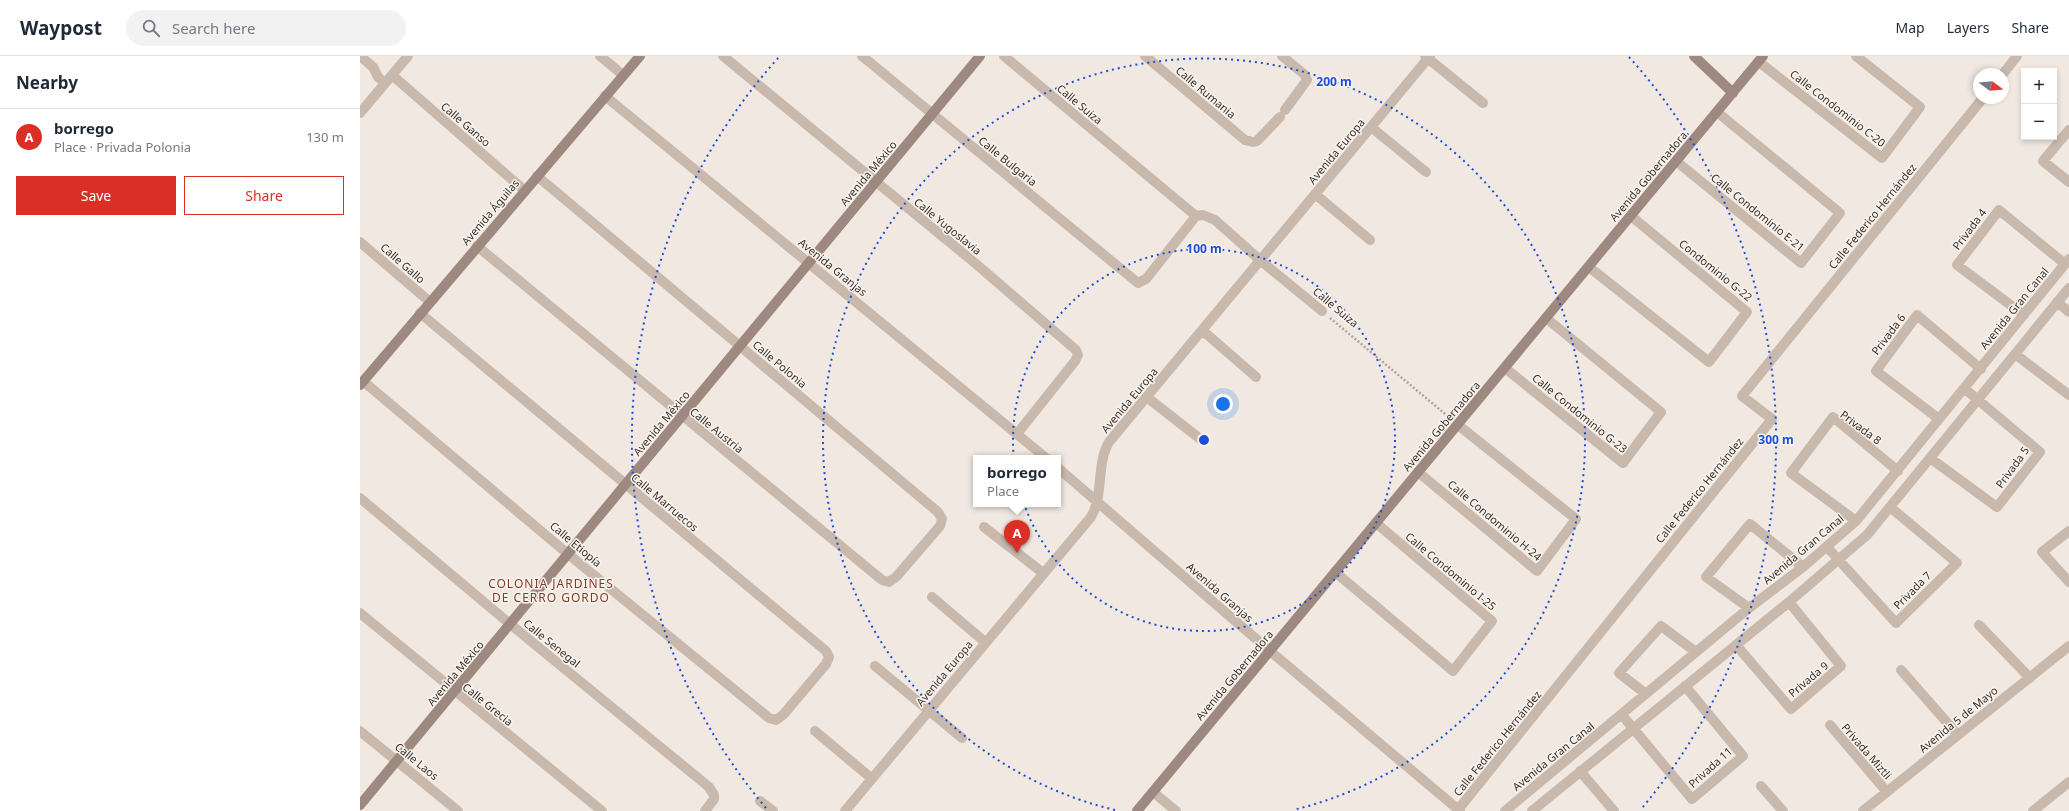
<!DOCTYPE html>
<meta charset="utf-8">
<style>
:root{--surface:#fff;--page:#f2f2f3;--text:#1f2937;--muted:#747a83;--line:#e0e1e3;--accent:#d93025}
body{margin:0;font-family:"Noto Sans",sans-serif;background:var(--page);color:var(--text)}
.controls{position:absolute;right:12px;top:12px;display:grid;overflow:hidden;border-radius:0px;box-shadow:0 2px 6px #0003}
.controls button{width:36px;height:36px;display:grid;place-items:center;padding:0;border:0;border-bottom:1px solid var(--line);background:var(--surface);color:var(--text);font:20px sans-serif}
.compass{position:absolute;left:1613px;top:12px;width:36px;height:36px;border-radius:50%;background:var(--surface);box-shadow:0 2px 6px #0003;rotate:106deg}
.you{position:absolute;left:863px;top:348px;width:14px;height:14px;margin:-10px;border:3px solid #fff;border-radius:50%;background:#1a73e8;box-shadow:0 0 0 6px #1a73e833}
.badge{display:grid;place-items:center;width:26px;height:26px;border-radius:50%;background:var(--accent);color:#fff;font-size:13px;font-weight:700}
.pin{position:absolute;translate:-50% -33px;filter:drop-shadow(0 1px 2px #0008)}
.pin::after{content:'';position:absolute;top:21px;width:14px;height:12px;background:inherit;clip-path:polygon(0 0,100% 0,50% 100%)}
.popup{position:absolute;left:613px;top:399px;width:88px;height:52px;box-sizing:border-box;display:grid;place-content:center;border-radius:0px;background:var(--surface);filter:drop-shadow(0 1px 3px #0005);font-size:13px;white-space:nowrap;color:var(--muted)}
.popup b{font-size:15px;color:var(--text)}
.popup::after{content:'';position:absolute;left:50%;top:100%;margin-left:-8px;border:8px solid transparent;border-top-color:var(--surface)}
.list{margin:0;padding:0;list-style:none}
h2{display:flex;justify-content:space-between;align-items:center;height:52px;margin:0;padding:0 16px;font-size:17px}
h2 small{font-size:13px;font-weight:400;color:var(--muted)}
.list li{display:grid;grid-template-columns:26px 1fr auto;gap:12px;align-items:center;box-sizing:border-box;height:56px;padding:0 16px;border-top:1px solid var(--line)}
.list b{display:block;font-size:15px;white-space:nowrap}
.list p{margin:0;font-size:13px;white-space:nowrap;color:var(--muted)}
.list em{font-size:13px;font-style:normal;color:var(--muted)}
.actions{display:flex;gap:8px;padding:12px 16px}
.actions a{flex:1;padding:9px 0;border:1px solid var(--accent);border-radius:0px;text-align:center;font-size:14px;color:var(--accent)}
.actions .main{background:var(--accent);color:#fff}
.icon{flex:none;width:22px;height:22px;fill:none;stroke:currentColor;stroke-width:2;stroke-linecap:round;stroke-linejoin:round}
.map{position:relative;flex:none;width:1709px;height:755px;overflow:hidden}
header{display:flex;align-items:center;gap:24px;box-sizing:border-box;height:56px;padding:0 20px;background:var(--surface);border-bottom:1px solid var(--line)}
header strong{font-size:19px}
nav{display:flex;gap:22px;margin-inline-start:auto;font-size:14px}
.search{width:280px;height:36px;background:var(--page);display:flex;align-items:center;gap:10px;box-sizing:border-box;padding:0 14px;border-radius:22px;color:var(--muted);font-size:15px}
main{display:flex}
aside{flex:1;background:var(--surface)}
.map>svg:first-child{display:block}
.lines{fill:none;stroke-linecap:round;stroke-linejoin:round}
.path{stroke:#b5a398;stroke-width:2.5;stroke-dasharray:2 2;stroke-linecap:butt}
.street{stroke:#c9b9ad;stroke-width:10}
.secondary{stroke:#9d897f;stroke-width:10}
.ring{fill:none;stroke:#1d4ed8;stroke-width:2;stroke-dasharray:2 4}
.labels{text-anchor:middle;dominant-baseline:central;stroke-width:3;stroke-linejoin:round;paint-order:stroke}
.street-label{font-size:11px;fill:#382f2b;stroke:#f9f3ed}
.neighbourhood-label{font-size:12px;letter-spacing:1px;fill:#803d2b;stroke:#f9f3ed}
.centre{fill:#1d4ed8;stroke:#f9f3ed;stroke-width:2}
.ring-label{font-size:12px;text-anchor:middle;font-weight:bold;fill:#1d4ed8;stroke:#f9f3ed;stroke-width:3;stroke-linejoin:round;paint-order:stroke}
</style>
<header>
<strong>Waypost</strong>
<div class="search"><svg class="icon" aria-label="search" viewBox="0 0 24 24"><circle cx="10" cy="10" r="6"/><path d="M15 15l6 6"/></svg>Search here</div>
<nav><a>Map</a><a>Layers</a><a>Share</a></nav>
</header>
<main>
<aside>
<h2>Nearby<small></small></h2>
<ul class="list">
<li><span class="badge">A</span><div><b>borrego</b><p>Place · Privada Polonia</p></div><em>130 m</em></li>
</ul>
<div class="actions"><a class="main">Save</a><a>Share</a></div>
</aside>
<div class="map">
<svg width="1709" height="755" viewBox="0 0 1709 755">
<rect width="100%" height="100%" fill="#f1e9e1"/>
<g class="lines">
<path class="path" d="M970,262L1090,362"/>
<path class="street" d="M0,0L13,11L18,21L25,27
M240,0L263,19
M363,0L615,207L716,294L718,299L715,305L657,378
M502,0L778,227L786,223L836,160
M644,0L836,160L843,159L855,164L901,205L962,255
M785,0L885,84L893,86L897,85L920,61
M922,0L945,19L947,24L925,54
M1065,0L1123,47
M1399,6L1522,102L1560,51L1496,0
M1643,18L1657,0
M32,19L164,134
M245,40L686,402
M0,57L48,0
M1011,71L1066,116
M1709,74L1683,105L1709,126
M1316,105L1441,207L1480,157L1357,56
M955,138L1010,184
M0,186L70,246
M117,190L522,524L529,526L536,521L580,470L582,463L578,456L177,120
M1229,211L1349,306L1387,256L1271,160
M1697,246L1709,256
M1664,259L1597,209L1639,154L1705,208
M842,274L896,321
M1655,298L1709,339
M1145,312L1263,407L1301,356L1186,262
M3,325L208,498L409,662L416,664L423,659L466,608L469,601L466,595L60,257
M788,342L844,386
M1579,363L1516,315L1557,259L1621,313
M1570,402L1637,451L1680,396L1605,333
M698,412L910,595L1100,755
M1058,416L1177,515L1216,463L1098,369
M0,442L150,568L349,731L354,739V743L345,755
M1496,465L1431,417L1473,361L1538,415
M624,471L683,517
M1709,475L1682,496L1709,526
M1467,491L1536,567L1597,507L1530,451
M975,516L1093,615L1132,565L1016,467
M572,541L625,586
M1389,552L1346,521L1390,468L1443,511
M0,557L242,755
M1619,569L1670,622
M1376,589L1431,653L1481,610L1429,546
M515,610L602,682
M1541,614L1598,679
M1286,638L1259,617L1301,570L1336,596
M1262,659L1332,743L1383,700L1325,630
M1470,669L1527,736
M0,675L98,755
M455,675L511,722
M1220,715L1254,755
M1401,730L1423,755
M793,736L816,755
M400,745L413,755
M485,755L731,461C744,439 736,408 749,386L1070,0
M1097,755L1412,363L1382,340L1623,42
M1145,755L1389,552L1443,511L1496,465L1709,203
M1172,755L1429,546L1507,479L1709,232
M1503,755L1709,590
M1673,755L1709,726"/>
<path class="secondary" d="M1334,0L1373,37
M0,329L280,0
M0,749L620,0
M777,755L1403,0"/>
</g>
<g class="ring">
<circle cx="844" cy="384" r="191"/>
<path d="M755 754A381 381 0 1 1 933 754"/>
<path d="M406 752A572 572 0 0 1 419 1M1269 1A572 572 0 0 1 1282 752"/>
</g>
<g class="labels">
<g class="street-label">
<text transform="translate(846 36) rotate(40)">Calle Rumania</text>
<text transform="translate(720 48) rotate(40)">Calle Suiza</text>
<text transform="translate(1478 52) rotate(38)">Calle Condominio C-20</text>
<text transform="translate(106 68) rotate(41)">Calle Ganso</text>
<text transform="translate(976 95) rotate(-50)">Avenida Europa</text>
<text transform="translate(648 105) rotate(39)">Calle Bulgaria</text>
<text transform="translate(508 117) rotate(-50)">Avenida México</text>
<text transform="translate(1288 120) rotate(-50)">Avenida Gobernadora</text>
<text transform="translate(130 156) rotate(-50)">Avenida Águilas</text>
<text transform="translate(1398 156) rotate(39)">Calle Condominio E-21</text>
<text transform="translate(1512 160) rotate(-51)">Calle Federico Hernández</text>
<text transform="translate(588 170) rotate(39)">Calle Yugoslavia</text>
<text transform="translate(1609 173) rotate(-53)">Privada 4</text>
<text transform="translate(43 207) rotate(41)">Calle Gallo</text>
<text transform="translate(473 211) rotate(39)">Avenida Granjas</text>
<text transform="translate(1356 214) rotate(39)">Condominio G-22</text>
<text transform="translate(976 251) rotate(40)">Calle Suiza</text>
<text transform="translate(1654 252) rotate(-51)">Avenida Gran Canal</text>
<text transform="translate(1528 278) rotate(-53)">Privada 6</text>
<text transform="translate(420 308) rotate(40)">Calle Polonia</text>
<text transform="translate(769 344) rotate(-50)">Avenida Europa</text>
<text transform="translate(1220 357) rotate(39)">Calle Condominio G-23</text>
<text transform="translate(301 367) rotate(-50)">Avenida México</text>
<text transform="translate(1081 370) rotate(-50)">Avenida Gobernadora</text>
<text transform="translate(1501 371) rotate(37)">Privada 8</text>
<text transform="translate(357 374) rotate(39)">Calle Austria</text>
<text transform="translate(1652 411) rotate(-54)">Privada 5</text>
<text transform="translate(1339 434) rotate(-51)">Calle Federico Hernández</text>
<text transform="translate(305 446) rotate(40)">Calle Marruecos</text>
<text transform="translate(1135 464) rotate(40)">Calle Condominio H-24</text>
<text transform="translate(216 488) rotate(40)">Calle Etiopía</text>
<text transform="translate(1443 493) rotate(-40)">Avenida Gran Canal</text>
<text transform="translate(1091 515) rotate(40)">Calle Condominio I-25</text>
<text transform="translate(1552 534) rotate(-45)">Privada 7</text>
<text transform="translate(860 536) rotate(41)">Avenida Granjas</text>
<text transform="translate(192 587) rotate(39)">Calle Senegal</text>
<text transform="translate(95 617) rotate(-50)">Avenida México</text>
<text transform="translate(584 617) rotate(-50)">Avenida Europa</text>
<text transform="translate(874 619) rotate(-50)">Avenida Gobernadora</text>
<text transform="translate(1448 623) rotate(-40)">Privada 9</text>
<text transform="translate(128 648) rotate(39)">Calle Grecia</text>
<text transform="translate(1598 663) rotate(-39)">Avenida 5 de Mayo</text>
<text transform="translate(1137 687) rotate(-51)">Calle Federico Hernández</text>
<text transform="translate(1507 695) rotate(49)">Privada Miztli</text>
<text transform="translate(1193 700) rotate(-39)">Avenida Gran Canal</text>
<text transform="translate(57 705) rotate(39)">Calle Laos</text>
<text transform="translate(1350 711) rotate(-42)">Privada 11</text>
</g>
<g class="neighbourhood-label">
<text x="191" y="527">COLONIA JARDINES<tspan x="191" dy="14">DE CERRO GORDO</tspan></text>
</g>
</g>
<circle cx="844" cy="384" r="6" class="centre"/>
<g class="ring-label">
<text x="974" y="30">200 m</text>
<text x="844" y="197">100 m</text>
<text x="1416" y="388">300 m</text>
</g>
</svg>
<div class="controls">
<button>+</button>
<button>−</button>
</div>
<svg class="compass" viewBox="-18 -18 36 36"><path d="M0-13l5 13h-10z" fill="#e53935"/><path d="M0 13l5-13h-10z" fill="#747a83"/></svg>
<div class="you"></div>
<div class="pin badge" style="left:657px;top:497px">A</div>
<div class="popup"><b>borrego</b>Place</div>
</div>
</main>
